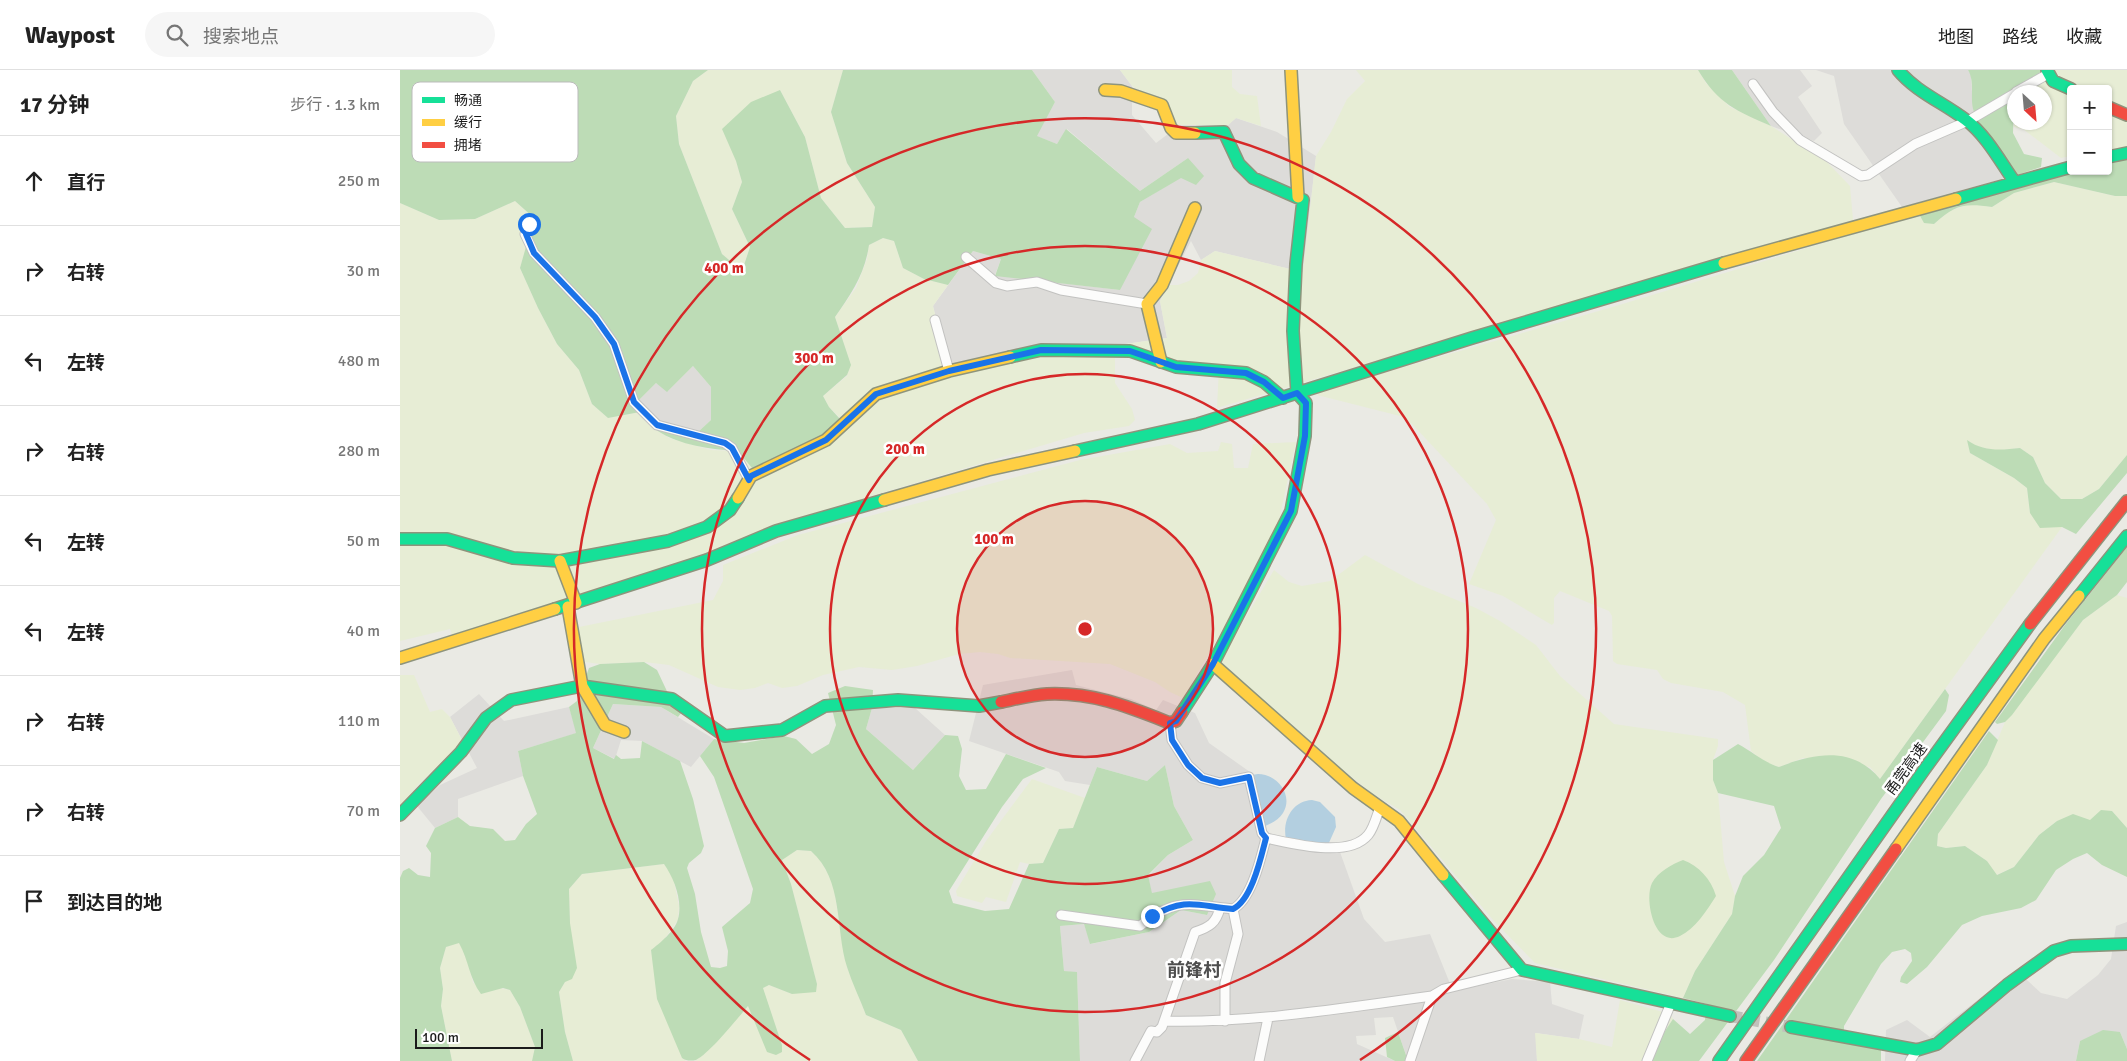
<!DOCTYPE html>
<html lang="zh">
<meta charset="utf-8">
<style>
:root{--surface:#fff;--page:#f6f6f6;--text:#222;--muted:#767676;--line:#e0e0e0}
body{margin:0;font-family:Signika,"Noto Sans SC",sans-serif;background:var(--page);color:var(--text)}
.controls{position:absolute;right:15px;top:15px;display:grid;overflow:hidden;border-radius:5px;box-shadow:0 1px 4px #0004}
.controls button{width:45px;height:45px;display:grid;place-items:center;padding:0;border:0;border-bottom:1px solid var(--line);background:var(--surface);color:var(--text);font:25px sans-serif}
.compass{position:absolute;left:1607px;top:15px;width:45px;height:45px;border-radius:50%;background:var(--surface);box-shadow:0 1px 4px #0004;rotate:154deg}
.scale{position:absolute;left:15px;bottom:12px;width:128px;box-sizing:border-box;padding-left:5px;border:2px solid #1b1b1b;border-top:0;font-size:14px;line-height:18px;white-space:nowrap;color:#1b1b1b;-webkit-text-stroke:4px #fff;paint-order:stroke}
.stop{position:absolute;width:15px;height:15px;margin:-11px;border:4px solid #1a73e8;border-radius:50%;background:#fff}
.stop.end{background:#1a73e8;border-color:#fff;box-shadow:0 1px 5px #0008}
.list{margin:0;padding:0;list-style:none}
h2{display:flex;justify-content:space-between;align-items:center;height:65px;margin:0;padding:0 20px;font-size:21px}
h2 small{font-size:16px;font-weight:400;color:var(--muted)}
.list li{display:grid;grid-template-columns:32px 1fr auto;gap:15px;align-items:center;box-sizing:border-box;height:90px;padding:0 20px;border-top:1px solid var(--line)}
.list b{display:block;font-size:19px;white-space:nowrap}
.list em{font-size:16px;font-style:normal;color:var(--muted)}
.icon{flex:none;width:28px;height:28px;fill:none;stroke:currentColor;stroke-width:2;stroke-linecap:round;stroke-linejoin:round}
.map{position:relative;flex:none;width:1727px;height:991px;overflow:hidden}
header{display:flex;align-items:center;gap:30px;box-sizing:border-box;height:70px;padding:0 25px;background:var(--surface);border-bottom:1px solid var(--line)}
header strong{font-size:24px}
nav{display:flex;gap:28px;margin-inline-start:auto;font-size:18px}
.search{width:350px;height:45px;background:var(--page);display:flex;align-items:center;gap:12px;box-sizing:border-box;padding:0 18px;border-radius:28px;color:var(--muted);font-size:19px}
main{display:flex}
aside{flex:1;background:var(--surface)}
.map>svg:first-child{display:block}
.residential{fill:#dddcd9}
.farmland{fill:#e7edd5}
.forest{fill:#bddcb6}
.water{fill:#b3cfe0}
.lines{fill:none;stroke-linecap:round;stroke-linejoin:round}
.secondary-tunnel{stroke:#c1c1bc;stroke-width:12;stroke-dasharray:12 6;stroke-linecap:butt}
.street-casing{stroke:#c2c2c0;stroke-width:11}
.fast-casing{stroke:#8e947c;stroke-width:14}
.slow-casing{stroke:#8e947c;stroke-width:14}
.jam-casing{stroke:#8e947c;stroke-width:14}
.street{stroke:#fcfcfb;stroke-width:9}
.fast{stroke:#16e098;stroke-width:11}
.slow{stroke:#ffcf43;stroke-width:11}
.jam{stroke:#f24e42;stroke-width:11}
.route{stroke:#1a73e8;stroke-width:6}
.ring{fill:none;stroke:#d62828;stroke-width:2.5}
.labels{text-anchor:middle;dominant-baseline:central;stroke-width:5;stroke-linejoin:round;paint-order:stroke}
.street-label{font-size:15px;fill:#1b1b1b;stroke:#fff}
.quarter-label{font-size:18px;font-weight:bold;fill:#4e4e4e;stroke:#fff}
.key{fill:#fff;stroke:#bbb;stroke-width:1}
.key-label{font-size:14px;fill:#1b1b1b}
.centre{fill:#d62828;stroke:#fff;stroke-width:2.5}
.ring-label{font-size:15px;text-anchor:middle;font-weight:bold;fill:#d62828;stroke:#fff;stroke-width:5;stroke-linejoin:round;paint-order:stroke}
</style>
<header>
<strong>Waypost</strong>
<div class="search"><svg class="icon" aria-label="search" viewBox="0 0 24 24"><circle cx="10" cy="10" r="6"/><path d="M15 15l6 6"/></svg>搜索地点</div>
<nav><a>地图</a><a>路线</a><a>收藏</a></nav>
</header>
<main>
<aside>
<h2>17 分钟<small>步行 · 1.3 km</small></h2>
<ul class="list">
<li><svg class="icon" aria-label="ahead" viewBox="0 0 24 24"><path d="M12 20V5M6 11l6-6 6 6"/></svg><div><b>直行</b></div><em>250 m</em></li>
<li><svg class="icon" aria-label="right" viewBox="0 0 24 24"><path d="M7 20v-9h11M14 6l5 5-5 5"/></svg><div><b>右转</b></div><em>30 m</em></li>
<li><svg class="icon" aria-label="left" viewBox="0 0 24 24"><path d="M17 20v-9H6M10 6l-5 5 5 5"/></svg><div><b>左转</b></div><em>480 m</em></li>
<li><svg class="icon" aria-label="right" viewBox="0 0 24 24"><path d="M7 20v-9h11M14 6l5 5-5 5"/></svg><div><b>右转</b></div><em>280 m</em></li>
<li><svg class="icon" aria-label="left" viewBox="0 0 24 24"><path d="M17 20v-9H6M10 6l-5 5 5 5"/></svg><div><b>左转</b></div><em>50 m</em></li>
<li><svg class="icon" aria-label="left" viewBox="0 0 24 24"><path d="M17 20v-9H6M10 6l-5 5 5 5"/></svg><div><b>左转</b></div><em>40 m</em></li>
<li><svg class="icon" aria-label="right" viewBox="0 0 24 24"><path d="M7 20v-9h11M14 6l5 5-5 5"/></svg><div><b>右转</b></div><em>110 m</em></li>
<li><svg class="icon" aria-label="right" viewBox="0 0 24 24"><path d="M7 20v-9h11M14 6l5 5-5 5"/></svg><div><b>右转</b></div><em>70 m</em></li>
<li><svg class="icon" aria-label="arrive" viewBox="0 0 24 24"><path d="M6 21V4h12l-3 4 3 4H6"/></svg><div><b>到达目的地</b></div></li>
</ul>
</aside>
<div class="map">
<svg width="1727" height="991" viewBox="0 0 1727 991">
<rect width="100%" height="100%" fill="#eaeae4"/>
<path class="residential" d="M632,0H720L732,16V45L756,73L780,55H828L836,48L877,62L916,86L903,202L815,181L801,190L791,171L760,231L767,268L718,275L638,276L548,296L533,236L573,181L601,189L595,205L720,220L734,147L740,132L781,107L788,88L740,121L667,59L657,74L636,66L655,32Z
M1332,0H1400L1412,16L1398,27L1422,63L1414,71L1371,56Z
M1416,0H1568L1571,5L1573,39L1605,108L1502,137L1444,54L1434,6Z
M293,296L311,317V350L298,362L256,360L234,335L256,313L268,321Z
M672,600L676,615L731,629L756,640L763,630L795,643L809,673L850,702L867,773L940,782L964,849L985,872L1030,864L1053,921L1112,909L1150,912L1152,934L1184,945L1179,969L1136,963L1137,991H1008L993,947L974,948L976,965L956,966L957,974L995,991H680L677,903L664,901L660,856L684,854L691,874L749,862L781,840L807,845L752,824L748,806L768,785L793,770L774,736L765,695L747,711L697,697L690,715L665,711L659,702L569,671L583,615Z
M79,624L104,651L169,637L177,663L118,681L123,706L58,729V747L35,758L17,736L40,715L77,698L50,647Z
M213,634L261,637L314,669L291,697L242,671L221,670L215,689L193,678Z
M472,638H515L545,665L513,700L466,659Z
M1727,852V979L1720,962L1680,971L1676,991H1485L1486,960L1507,950L1530,967L1616,900L1641,923L1667,929L1698,905L1711,889L1716,856Z"/>
<path class="farmland" d="M308,0H443L431,42L447,93L475,137L472,157L445,158L421,128L405,67L380,20L336,91L342,112L332,139L350,177L342,201L322,184L279,74L276,46L293,11Z
M720,0H832V17L840,24L857,26L861,56L836,48L828,55H780L777,57L741,22L732,16Z
M956,0H1298L1306,13L1330,37L1371,56L1427,92L1450,116L1453,150L817,338L819,297L774,292L718,275L767,268L760,231L768,215H778L789,211L798,203L801,190L815,181L903,202L916,86L931,62L947,29L965,11Z
M1641,0H1727V77L1708,80V19H1671V86L1661,88L1623,59L1614,57V52H1644V22H1614V33L1613,20Z
M1654,112L1715,126H1727V385L1699,419L1682,429H1661L1645,413L1633,387L1620,378L1597,381L1575,376L1568,371L1570,383L1614,408L1627,418L1630,443L1662,457L1480,709L1470,697L1403,688L1379,697L1364,692L1351,681L1345,635L1323,622L1271,613L1263,609L1257,600L1217,594L1213,591L1212,546L1209,541L1160,521L1154,528V553L1152,555L1103,526L1069,514L1096,450L1087,434L1012,354L1000,346L917,325L921,321L1216,236L1519,144L1534,154L1549,141L1570,134L1592,137L1614,123Z
M115,131L134,148L120,198L138,238L157,274L179,300L192,334L208,348L240,342L256,360L269,368L310,380L338,381L440,348L429,337L423,326L447,306L449,290L435,247L456,218L467,189L469,175L483,168L494,171L503,198L524,209L548,215L533,236L550,304L631,287L715,284V313L732,339L735,350L729,356L684,363L387,451L309,483L163,534L53,567L50,559L0,571V133L39,150L75,149Z
M821,372L832,374L834,398H848L853,374L896,372L877,459L836,537L783,628L770,622L755,612L710,594L610,588L598,584L580,582L559,584L517,596L492,600L459,597L423,605L397,616L382,618L368,613L355,618L340,620L318,617L269,595L244,592L200,594L185,592L177,566L179,557L313,530L323,511V495L398,465L680,390L770,374L787,383L818,381Z
M965,485L1018,514L1076,538L1100,551L1136,575L1160,606L1214,654L1318,669V676L1313,690V709L1318,723L1324,792L1335,826L1332,844L1295,901L1283,928L1135,893L1094,851L1000,740L973,724L908,672L822,593L823,586L874,500L889,512L902,516L930,511Z
M1717,525L1727,528V758L1712,741L1690,751H1657L1639,765L1614,797L1596,805L1587,791L1565,776L1546,778L1537,776L1538,764L1587,695L1605,652L1683,550Z
M0,605H14L30,642L42,639L50,647L63,672L17,716L0,739Z
M632,709L685,728L673,758L659,759L643,793L629,794L620,792L606,832L586,827L582,833L557,826L556,821L586,771Z
M397,780L411,781L419,788L433,813L447,897L466,945L501,960L518,991H295L304,984L348,936L382,982V975L362,918L369,915L392,924L417,914L391,814L382,789Z
M264,794L273,806L279,836L278,850L263,871L251,881L282,988L286,991H173L165,962L159,922L165,912L170,853L169,819L182,804Z
M60,872L67,887L73,913L110,920L120,937L135,977L132,991H52L41,936L43,919L40,898L46,877Z
M1220,930L1270,944L1273,949L1245,991H1137L1135,963L1179,969L1212,977Z"/>
<path class="forest" d="M0,0H308L293,11L276,46L279,74L322,184L342,201L350,177L332,139L342,112L336,91L322,59L351,32L380,20L405,67L421,128L445,158L472,157L475,137L447,93L431,42L443,0H632L655,32L637,66L657,74L666,59L740,121L788,88L804,106L796,115L781,108L740,132L734,147L752,159L720,220L595,206L601,189L573,181L548,215L524,209L503,198L494,171L483,168L469,175C465,204 451,224 435,247L451,295L447,305L423,326L429,337L440,349L430,362L371,393L352,398L338,381C310,379 281,376 256,360L298,362L311,350V317L293,296L267,322L256,313L234,335L240,342L208,348L192,334L179,300L157,274L138,238L120,198L134,148L115,131L75,149L39,150L0,133Z
M1298,0H1332L1371,56C1337,41 1318,34 1298,0Z
M1568,0H1641L1642,3L1613,21L1614,33L1613,63L1624,84L1642,88L1641,97L1617,105C1601,85 1580,64 1573,39C1570,26 1575,12 1568,0Z
M1727,89V126H1715L1654,112L1614,123L1592,137C1563,133 1555,135 1534,154L1524,153L1519,144L1672,101H1708V93Z
M1567,370C1584,382 1601,380 1620,378L1633,387L1645,413L1661,429H1682L1699,419L1727,385V403L1676,464L1662,457L1640,458L1630,443L1627,418L1614,408L1570,383Z
M1727,477V512L1717,525L1683,550L1612,645L1605,652L1597,654L1595,652L1665,555Z
M244,592L257,600L273,634L282,642L278,647L261,637L213,634L193,678L214,689L216,685L221,689L240,688L242,671L280,691L293,729L304,776L301,783L289,793L287,798L295,824L301,862L311,897L320,898L327,896L328,881L322,857L350,833L353,819L314,707L300,686L314,669L344,673L384,666L396,669L412,684L429,674L436,655L428,623L445,616L473,620L472,638L466,659L513,700L545,665L558,666L562,679L559,706L566,720L586,719L606,684L646,698L623,709L602,737L549,821L553,833L585,841L609,839L629,794L643,793L659,759L673,758L697,697L747,711L765,695L774,736L793,770L768,785L748,805L752,823L810,811L816,824L807,845L781,840L749,862L690,874L684,854L660,856L664,901L677,902L680,991H518L501,960L466,945C460,929 452,913 447,897C435,859 444,810 411,781L397,780L382,790L391,814L417,914L416,922L392,924L369,915L363,918L382,975V982L376,985L367,982L348,936C336,950 311,982 296,990C291,991 286,991 282,988L257,929L251,880C260,873 275,861 278,849C283,831 274,808 264,794L182,804L169,819L170,853L177,898L172,909L165,912L159,922L165,962L173,991H132L135,977L120,937L110,920L103,918L81,924C69,908 69,891 59,873L46,877L40,898L43,919L41,936L52,991H0V808L3,801L9,798L18,805L30,807L31,783L26,776L35,758L58,747L70,756L93,759L105,771L115,770L126,754L137,744L123,706L118,681L176,663L169,637L177,631L189,598L200,594Z
M1545,619L1549,625L1546,641L1481,729L1374,890L1299,991H1245L1273,949L1290,964L1305,950L1307,934L1283,928L1295,901L1332,844L1335,826L1343,806L1364,785L1381,758L1374,736L1318,723L1313,710V690L1338,674C1353,682 1363,692 1379,697C1414,683 1453,676 1480,709Z
M1589,661L1598,670L1587,695L1538,764L1537,776L1546,778L1565,776L1587,791L1597,805L1614,797L1639,765L1657,751L1673,744L1690,750L1701,740L1712,741L1727,758V807L1702,795L1687,783L1673,789L1656,800L1636,830L1621,838L1582,846L1562,855L1527,897L1507,914L1500,912L1501,907L1512,891L1511,883L1505,879L1492,882L1481,894L1444,956V963L1477,976L1481,980V991H1357Z
M1283,790C1299,796 1311,809 1316,826C1307,840 1295,859 1280,866C1254,879 1244,829 1252,813C1258,802 1272,794 1283,790Z
M1703,960L1720,962L1727,979V991H1676L1680,971Z
M998,962L1008,991H995L987,987L985,968Z"/>
<path class="water" d="M858,704C877,704 894,725 883,743C879,750 870,754 863,757L851,705Z
M912,730L920,732L935,747L936,757L928,775L886,769C882,751 892,731 912,730Z"/>
<g class="lines">
<path class="secondary-tunnel" d="M1330,946L1391,957"/>
<defs>
<path id="street" d="M1353,14L1373,42L1400,70L1461,106L1468,105L1515,74L1568,51L1614,24
M1616,22L1648,4
M129,154L125,164L134,183L195,247L214,274L234,332L257,355L325,373L332,378L349,410
M566,187L596,213L607,216L637,212L661,220L747,234
M535,250L549,301
M770,653L772,670L788,695L802,708L820,713L849,707L862,763L866,768C891,773 948,789 968,765C974,758 977,745 980,737
M661,845L740,856C776,826 791,835 833,839C852,829 861,787 866,768
M764,951C854,953 943,938 1032,926
M825,951V913L838,864L833,839
M735,991L751,961L757,962L762,957L795,862C810,857 816,853 820,838
M859,991L868,948
M1010,991L1032,926L1044,919L1122,900
M1247,991L1271,933
M1510,991L1517,980"/>
<path id="fast" d="M1498,0C1516,22 1544,33 1566,50C1586,65 1600,91 1614,111
M1647,0L1653,11L1671,19
M1708,87L1727,83
M1556,129L1671,97
M610,287L641,280L730,281L776,297L846,303L864,312L883,328
M675,381L798,354L1072,268L1324,193
M0,469H47L113,488L160,491L268,471L307,457L330,440L338,428
M1679,526L1727,466
M155,539L307,490L376,461L484,430
M782,642L813,594L891,441L905,366L906,333L897,323L893,261L896,194L903,130L853,108L839,94L824,62L795,63
M0,745L61,682L86,648L111,630L182,616L272,629L325,666L382,660L425,636L498,630L579,636L601,632
M1043,805L1122,900L1330,946
M1391,957L1517,980L1537,974L1607,915L1654,881L1671,876L1727,874
M1319,991L1524,700L1630,554"/>
<path id="slow" d="M891,0L898,127
M705,20L721,21L762,35L771,58L776,63H795
M1324,193L1556,129
M761,292L747,234L762,215L795,138
M338,428L351,406L426,370L476,324L549,301L610,287
M484,430L588,400L675,381
M160,491L176,533
M168,537L182,616L205,655L224,662
M0,588L155,539
M813,594L953,718L999,751L1043,805
M1496,779L1644,569L1679,526"/>
<path id="jam" d="M1708,37L1727,45
M1630,554L1727,431
M601,632C616,629 632,625 647,624C693,622 729,637 770,653L776,651L782,642
M1346,991L1496,779"/>
</defs>
<use href="#street" class="street-casing"/>
<use href="#fast" class="fast-casing"/>
<use href="#slow" class="slow-casing"/>
<use href="#jam" class="jam-casing"/>
<use href="#street" class="street"/>
<use href="#fast" class="fast"/>
<use href="#slow" class="slow"/>
<use href="#jam" class="jam"/>
</g>
<g class="lines">
<path class="route" d="M129,154L126,164L134,183L195,247L214,274L234,332L257,355L325,373L332,378L349,410L351,406L426,370L476,324L549,301L641,280L730,281L776,297L846,303L864,312L883,328L897,323L906,333L905,366L891,441L813,594L776,651L770,653L772,670L788,695L802,708L820,713L849,707L862,763L866,768C861,787 852,830 833,839C797,836 787,827 752,846"/>
</g>
<circle cx="685" cy="559" r="128" fill="#d62828" fill-opacity=".12"/>
<g class="ring">
<circle cx="685" cy="559" r="128"/>
<circle cx="685" cy="559" r="255"/>
<circle cx="685" cy="559" r="383"/>
<path d="M410 990A511 511 0 1 1 960 990"/>
</g>
<g class="labels">
<g class="street-label">
<text transform="translate(1506 699) rotate(-54)">甬莞高速</text>
</g>
<g class="quarter-label">
<text x="794" y="900">前锋村</text>
</g>
</g>
<rect x="12" y="12" width="166" height="80" rx="8" class="key"/>
<rect x="22" y="27" width="23" height="6" fill="#16e098"/>
<rect x="22" y="49" width="23" height="7" fill="#ffcf43"/>
<rect x="22" y="72" width="23" height="6" fill="#f24e42"/>
<g class="key-label">
<text x="54" y="35">畅通</text>
<text x="54" y="57">缓行</text>
<text x="54" y="80">拥堵</text>
</g>
<circle cx="685" cy="559" r="8" class="centre"/>
<g class="ring-label">
<text x="324" y="203">400 m</text>
<text x="414" y="293">300 m</text>
<text x="505" y="384">200 m</text>
<text x="594" y="474">100 m</text>
</g>
</svg>
<div class="controls">
<button>+</button>
<button>−</button>
</div>
<svg class="compass" viewBox="-18 -18 36 36"><path d="M0-13l5 13h-10z" fill="#e53935"/><path d="M0 13l5-13h-10z" fill="#767676"/></svg>
<div class="scale">100 m</div>
<div class="stop" style="left:129px;top:154px"></div>
<div class="stop end" style="left:752px;top:846px"></div>
</div>
</main>
